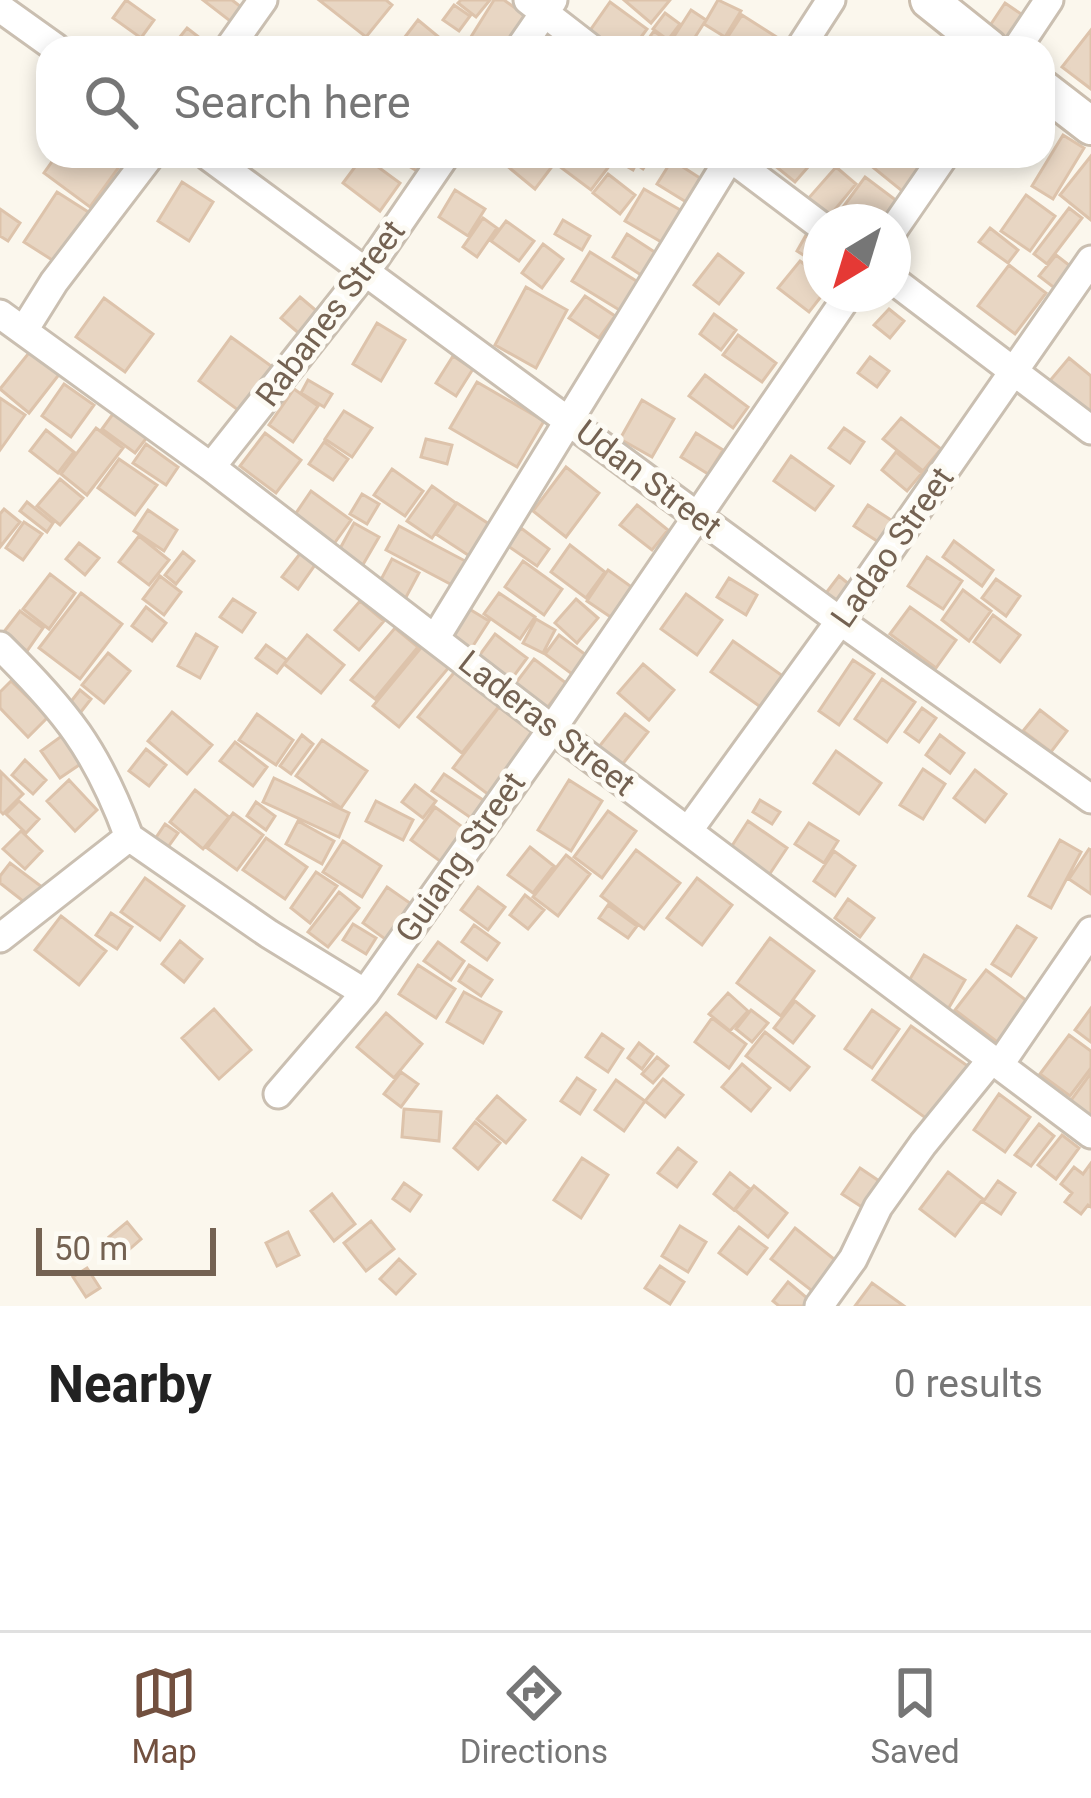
<!DOCTYPE html>
<style>
:root{--surface:#fff;--page:#f2f2f2;--text:#222;--muted:#767676;--line:#e0e0e0;--accent:#72503f}
body{margin:0;font-family:Roboto,sans-serif;background:var(--page);color:var(--text)}
.compass{position:absolute;left:803px;top:204px;width:108px;height:108px;border-radius:50%;background:var(--surface);box-shadow:0 6px 18px #0003;rotate:218deg}
.scale{position:absolute;left:36px;bottom:30px;width:180px;box-sizing:border-box;padding-left:12px;border:6px solid #746252;border-top:0;font-size:33px;line-height:42px;white-space:nowrap;color:#746252;-webkit-text-stroke:9px #fdfbf4;paint-order:stroke}
.list{margin:0;padding:0;list-style:none}
h2{display:flex;justify-content:space-between;align-items:center;height:156px;margin:0;padding:0 48px;font-size:51px}
h2 small{font-size:39px;font-weight:400;color:var(--muted)}
.icon{flex:none;width:66px;height:66px;fill:none;stroke:currentColor;stroke-width:2;stroke-linecap:round;stroke-linejoin:round}
.map{position:relative;flex:none;width:1091px;height:1306px;overflow:hidden}
.search{position:absolute;background:var(--surface);box-shadow:0 6px 18px #0003;left:36px;right:36px;top:36px;height:132px;display:flex;align-items:center;gap:30px;box-sizing:border-box;padding:0 42px;border-radius:36px;color:var(--muted);font-size:45px}
.sheet{height:324px;background:var(--surface)}
nav{display:flex;justify-content:space-around;align-items:center;box-sizing:border-box;height:168px;border-top:3px solid var(--line);background:var(--surface);font-size:33px;color:var(--muted)}
nav a{display:grid;justify-items:center;gap:6px}
nav .on{color:var(--accent)}
.map>svg:first-child{display:block}
.building{fill:#e8d6c3;stroke:#ddc3ab;stroke-width:3}
.lines{fill:none;stroke-linecap:round;stroke-linejoin:round}
.street-casing{stroke:#cabfb1;stroke-width:33}
.secondary-casing{stroke:#cabdad;stroke-width:42}
.street{stroke:#fff;stroke-width:27}
.secondary{stroke:#fff;stroke-width:36}
.labels{text-anchor:middle;dominant-baseline:central;stroke-width:10;stroke-linejoin:round;paint-order:stroke}
.street-label{font-size:33px;fill:#746252;stroke:#fdfbf4}
</style>
<div class="map">
<svg width="1091" height="1306" viewBox="0 0 1091 1306">
<rect width="100%" height="100%" fill="#fbf7ed"/>
<path class="building" d="M126,0L154,20L141,38L113,18Z
M203,0H232L245,10L234,24Z
M319,0H386L392,5L366,37Z
M461,0H490L476,17L458,3Z
M494,0H504L525,15L503,48H464Z
M624,0H670L651,23Z
M718,0L741,11L725,37L704,24Z
M610,2L647,29L633,48H611L589,32Z
M1005,3L1027,18L1011,42L989,27Z
M454,5L470,16L459,31L443,20Z
M691,10L706,20L688,48L673,38Z
M665,13L680,24L668,40L653,29Z
M742,15L789,45L788,48H742L727,38Z
M418,20L452,48H401L398,46Z
M187,28L209,45L207,48H171Z
M1091,30V89L1062,67Z
M654,31L670,43L667,48H642Z
M1063,135L1084,148L1053,199L1032,186Z
M56,156H127L90,207L44,173Z
M363,156L400,183L380,211L343,183Z
M392,156H426L417,171Z
M495,156H560L535,189Z
M567,156H598L610,165L591,190L559,166Z
M625,156H665L659,166L649,160L643,169L636,164L633,170L621,163Z
M812,156L815,159L795,182L764,157Z
M859,156H938L907,195Z
M1091,156V220L1060,195Z
M672,160L706,182L691,205L657,184Z
M836,167L856,184L828,218L807,200Z
M608,174L635,195L620,214L593,193Z
M865,177L897,201L881,222H840L835,218Z
M182,182L213,202L189,241L158,221Z
M644,189L682,211L663,243L625,221Z
M455,190L485,209L468,236L439,217Z
M57,192L93,215L60,265L24,242Z
M1026,195L1055,216L1030,251L1001,231Z
M1069,208L1082,218L1047,264L1034,254Z
M0,209L20,223L8,241L0,236Z
M483,218L497,228L477,257L463,247Z
M563,220L590,236L582,250L555,234Z
M506,221L534,241L519,261L491,241Z
M990,228L1018,250L1008,263L979,242Z
M627,234L656,253L641,275L613,257Z
M806,235L817,242L808,258L797,251Z
M543,244L563,259L542,288L522,273Z
M590,252L638,282L621,311L572,281Z
M718,254L743,273L719,304L694,285Z
M1056,255L1078,272L1061,293L1039,276Z
M800,261L821,277L823,294L809,312L778,288Z
M1009,265L1046,293L1015,334L978,306Z
M526,287L567,310L536,368L495,345Z
M585,296L615,316L599,338L569,318Z
M300,297L319,313L301,335L281,318Z
M104,298L153,334L125,372L76,337Z
M889,309L904,321L890,338L874,325Z
M714,314L736,330L721,350L700,334Z
M377,323L405,340L381,381L353,364Z
M738,335L776,363L762,382L723,355Z
M231,337L278,371L246,416L199,381Z
M32,349L61,372L29,413L0,389Z
M453,356L473,369L456,396L436,383Z
M870,357L889,371L877,387L858,373Z
M1069,358L1091,376V418L1048,383Z
M705,375L748,407L733,428L689,396Z
M308,380L332,394L324,407L301,393Z
M477,382L544,421L517,467L450,428Z
M64,384L94,405L71,437L42,416Z
M294,389L318,406L293,442L269,425Z
M0,398L25,415L0,450Z
M642,400L674,419L652,457L620,439Z
M115,411L148,436L135,453L102,429Z
M344,411L372,428L352,457L325,439Z
M901,418L941,449L923,471L883,439Z
M96,428L123,448L87,495L61,474Z
M844,428L864,442L850,463L829,448Z
M46,430L74,452L58,473L30,451Z
M265,433L301,460L276,493L240,466Z
M696,433L723,450L708,474L681,457Z
M426,439L452,445L447,464L421,457Z
M324,442L348,459L333,480L309,464Z
M146,444L178,467L166,485L133,463Z
M896,452L922,473L907,491L882,470Z
M791,456L833,486L815,510L774,481Z
M119,459L157,485L135,515L98,488Z
M566,467L599,493L566,537L533,511Z
M392,469L423,491L405,516L374,495Z
M60,479L83,498L60,525L37,506Z
M432,486L456,503L432,538L407,521Z
M311,491L351,520L331,548L292,519Z
M362,494L379,504L367,524L350,514Z
M27,502L53,523L47,532L20,511Z
M457,503L492,526L471,557L436,534Z
M637,505L668,530L652,550L620,525Z
M868,505L897,524L883,545L854,526Z
M4,509L20,522L0,547V514Z
M148,510L177,530L164,551L134,531Z
M24,522L42,534L23,560L6,548Z
M354,523L379,537L361,568L337,554Z
M399,526L467,562L454,586L386,550Z
M521,528L549,549L537,566L508,546Z
M139,536L169,560L149,585L119,562Z
M954,541L993,570L982,586L943,557Z
M79,543L99,558L85,575L66,559Z
M570,545L605,572L586,598L551,572Z
M302,551L317,562L298,589L282,577Z
M183,552L194,561L176,584L165,575Z
M927,557L962,581L943,609L908,586Z
M392,559L419,573L405,599L378,585Z
M523,561L562,589L544,615L505,587Z
M608,570L633,588L612,618L587,601Z
M50,574L75,593L49,629L23,609Z
M160,576L181,592L164,615L143,599Z
M839,576L855,589L842,605L826,593Z
M729,578L757,595L746,615L717,597Z
M996,579L1020,596L1006,616L982,598Z
M963,590L991,611L969,641L942,620Z
M81,593L122,624L80,679L39,648Z
M499,593L535,617L520,639L484,614Z
M686,594L722,620L697,655L661,629Z
M233,599L255,613L242,632L220,617Z
M576,599L598,618L577,643L555,623Z
M360,601L384,621L359,650L335,630Z
M146,607L166,623L152,641L132,626Z
M466,607L489,621L471,649L449,634Z
M910,607L956,640L936,668L890,634Z
M20,611L43,628L27,651L3,633Z
M993,615L1020,635L1000,662L974,642Z
M536,619L555,630L543,653L523,643Z
M395,628L418,647L375,699L351,680Z
M196,634L217,647L200,678L178,666Z
M495,634L527,658L508,684L476,660Z
M307,635L344,665L321,693L284,664Z
M559,635L586,655L572,674L545,654Z
M733,641L787,679L765,710L711,672Z
M424,644L450,666L399,727L373,706Z
M266,645L287,660L277,673L256,658Z
M108,653L130,671L104,703L82,685Z
M534,659L566,683L544,712L512,688Z
M853,660L874,674L839,725L819,711Z
M643,664L674,690L649,720L618,693Z
M457,669L500,705L462,753L418,717Z
M882,679L915,702L887,742L855,719Z
M11,681L48,717L28,737L0,708V692Z
M80,690L91,699L80,713L69,704Z
M499,707L539,737L493,798L453,768Z
M922,708L936,718L919,742L905,732Z
M1040,710L1067,731L1051,752L1023,731Z
M172,712L212,745L187,774L148,741Z
M257,714L293,740L276,765L239,740Z
M625,714L648,732L621,766L598,748Z
M63,735L82,763L60,778L41,751Z
M302,735L313,744L291,774L280,766Z
M940,735L964,753L950,773L926,755Z
M322,740L367,771L341,808L296,776Z
M235,742L267,767L253,786L220,761Z
M146,749L166,765L149,786L129,771Z
M836,751L881,783L859,814L814,783Z
M25,760L46,780L33,794L12,775Z
M923,769L945,784L923,819L900,805Z
M975,770L1006,794L985,822L954,798Z
M1,772L23,794L3,814L0,811Z
M444,774L486,802L474,820L432,791Z
M274,778L349,813L339,837L263,802Z
M69,780L97,810L75,831L47,801Z
M569,780L602,801L571,851L538,830Z
M415,785L436,801L423,818L402,802Z
M195,790L229,817L203,849L170,822Z
M760,800L780,812L772,824L753,812Z
M19,801L39,819L26,833L6,814Z
M376,801L413,820L403,840L366,821Z
M256,802L275,816L266,830L247,816Z
M435,807L468,831L444,864L411,840Z
M608,811L636,831L602,878L574,857Z
M233,813L263,835L237,870L207,848Z
M298,821L334,841L322,864L286,844Z
M748,821L787,848L765,881L726,855Z
M809,823L838,841L824,863L795,844Z
M165,824L178,833L168,847L155,839Z
M21,831L42,851L25,869L3,849Z
M266,838L307,867L285,899L243,870Z
M1060,840L1081,852L1051,908L1029,896Z
M343,841L381,866L362,897L323,872Z
M530,847L554,866L533,893L508,875Z
M1089,849L1091,850V894L1069,879Z
M636,850L680,883L644,929L601,896Z
M834,851L855,866L835,896L814,881Z
M566,855L590,874L558,916L533,897Z
M10,863L42,887L28,905L0,883V876Z
M316,872L337,886L310,923L291,908Z
M145,878L184,906L160,940L121,912Z
M697,878L732,905L702,945L667,918Z
M387,887L417,908L392,944L363,923Z
M478,887L505,907L488,930L461,910Z
M339,892L359,908L328,947L308,932Z
M525,895L544,910L528,929L510,915Z
M848,899L874,918L860,937L835,918Z
M608,905L637,926L628,938L599,918Z
M111,913L132,927L117,949L96,935Z
M61,916L106,951L79,985L35,950Z
M353,924L376,938L366,954L343,940Z
M474,925L499,943L487,960L462,942Z
M1017,926L1036,938L1011,976L992,964Z
M770,938L814,971L781,1016L737,983Z
M180,941L202,959L184,982L162,964Z
M438,942L464,961L451,980L424,961Z
M924,955L965,980L944,1016L903,991Z
M418,965L455,989L436,1018L399,994Z
M469,965L492,980L481,996L459,981Z
M986,970L1031,1004L1000,1044L955,1010Z
M464,992L501,1012L483,1043L447,1022Z
M728,993L748,1011L730,1031L709,1014Z
M795,1001L814,1016L793,1043L774,1028Z
M1091,1008V1042L1075,1030Z
M214,1009L251,1050L219,1079L182,1038Z
M751,1010L768,1023L752,1042L736,1029Z
M872,1010L899,1029L872,1068L845,1049Z
M386,1013L422,1044L394,1078L357,1047Z
M712,1018L746,1044L729,1068L695,1042Z
M911,1026L972,1069L934,1124L873,1080Z
M765,1032L809,1067L790,1090L746,1056Z
M602,1034L623,1049L608,1072L586,1057Z
M1069,1035L1091,1051V1068L1070,1096L1040,1074Z
M639,1043L653,1054L642,1069L628,1058Z
M657,1057L668,1066L653,1083L642,1074Z
M742,1064L770,1088L751,1111L722,1087Z
M401,1072L418,1084L401,1107L384,1094Z
M1091,1073V1120L1066,1107Z
M577,1078L595,1090L580,1114L561,1101Z
M663,1079L683,1095L665,1117L645,1101Z
M616,1080L645,1101L624,1131L595,1110Z
M999,1094L1030,1117L1005,1152L974,1130Z
M497,1096L525,1120L506,1143L477,1119Z
M404,1109L441,1112L439,1141L402,1137Z
M475,1122L500,1143L478,1169L454,1148Z
M1039,1124L1054,1136L1031,1166L1015,1155Z
M1062,1135L1079,1148L1056,1179L1038,1165Z
M678,1148L696,1162L677,1187L658,1173Z
M582,1158L608,1175L581,1218L554,1200Z
M1091,1163V1207L1088,1205L1081,1214L1065,1202L1072,1193L1061,1184L1074,1167L1083,1174Z
M860,1168L888,1187L871,1213L842,1194Z
M948,1172L983,1199L955,1236L920,1209Z
M730,1173L750,1189L734,1210L714,1194Z
M998,1181L1015,1193L1001,1214L983,1202Z
M404,1183L421,1195L410,1211L393,1199Z
M754,1186L787,1213L768,1237L735,1210Z
M332,1194L355,1224L334,1241L311,1211Z
M371,1221L394,1249L366,1271L344,1243Z
M127,1222L141,1239L124,1254L109,1237Z
M680,1226L706,1242L688,1272L662,1256Z
M739,1227L767,1248L747,1274L719,1253Z
M795,1228L844,1267L820,1297L771,1259Z
M288,1232L299,1255L277,1266L266,1243Z
M399,1259L415,1274L396,1294L380,1279Z
M660,1266L684,1282L670,1304L645,1288Z
M87,1268L100,1288L86,1297L73,1277Z
M788,1282L813,1303L810,1306H779L773,1301Z
M872,1283L904,1306H855Z"/>
<g class="lines">
<defs>
<path id="street" d="M528,0L590,48
M0,8L56,48
M229,48L263,0
M520,48L553,0
M800,48L831,0
M1017,48L1049,0
M208,156L840,621L1091,799
M728,156L821,226
M893,230L944,156
M893,280L1091,430
M0,314L211,467L552,729L1091,1134
M24,330L54,282L150,156
M211,467L367,270L445,156
M436,637L731,156
M0,646C66,711 97,750 129,837
M688,831L840,621L1091,260
M0,938L129,837L269,934L365,993L552,729L849,294
M1000,1064L1091,931
M278,1094L365,993
M819,1306L853,1259L878,1207L923,1144L992,1059"/>
<path id="secondary" d="M929,0L989,48
M1043,89L1091,126"/>
</defs>
<use href="#street" class="street-casing"/>
<use href="#secondary" class="secondary-casing"/>
<use href="#street" class="street"/>
<use href="#secondary" class="secondary"/>
</g>
<g class="labels">
<g class="street-label">
<text transform="translate(330 313) rotate(-53)">Rabanes Street</text>
<text transform="translate(649 479) rotate(37)">Udan Street</text>
<text transform="translate(892 547) rotate(-55)">Ladao Street</text>
<text transform="translate(547 723) rotate(38)">Laderas Street</text>
<text transform="translate(460 857) rotate(-55)">Guiang Street</text>
</g>
</g>
</svg>
<svg class="compass" viewBox="-18 -18 36 36"><path d="M0-13l5 13h-10z" fill="#e53935"/><path d="M0 13l5-13h-10z" fill="#767676"/></svg>
<div class="scale">50 m</div>
<div class="search"><svg class="icon" aria-label="search" viewBox="0 0 24 24"><circle cx="10" cy="10" r="6"/><path d="M15 15l6 6"/></svg>Search here</div>
</div>
<section class="sheet">
<h2>Nearby<small>0 results</small></h2>
<ul class="list">
</ul>
</section>
<nav>
<a class="on"><svg class="icon" aria-label="map" viewBox="0 0 24 24"><path d="M3 6l6-2 6 2 6-2v14l-6 2-6-2-6 2zM9 4v14M15 6v14"/></svg>Map</a>
<a><svg class="icon" aria-label="directions" viewBox="0 0 24 24"><path d="M12 3l9 9-9 9-9-9zM9 14v-3h6M13 9l2 2-2 2"/></svg>Directions</a>
<a><svg class="icon" aria-label="saved" viewBox="0 0 24 24"><path d="M7 4h10v16l-5-4-5 4z"/></svg>Saved</a>
</nav>
